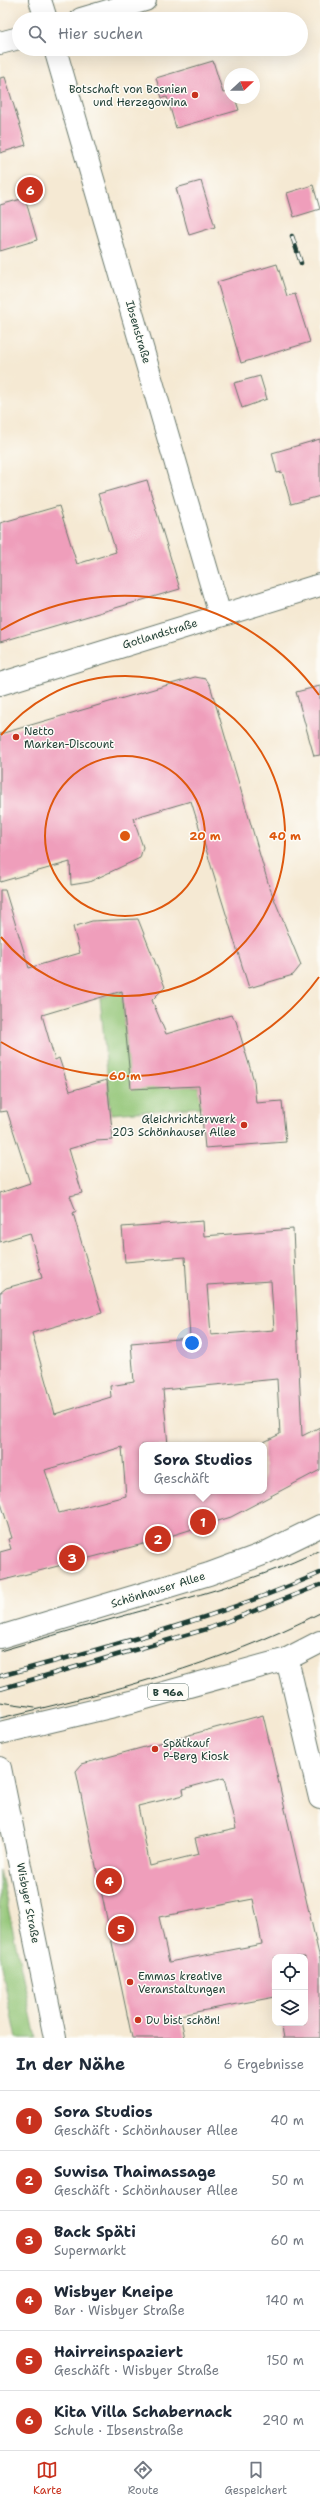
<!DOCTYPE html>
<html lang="de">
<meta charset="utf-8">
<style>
:root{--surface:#fff;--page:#f2f2f3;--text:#1f2937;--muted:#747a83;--line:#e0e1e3;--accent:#c8321e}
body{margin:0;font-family:"Shantell Sans",sans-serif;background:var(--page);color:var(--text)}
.controls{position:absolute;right:12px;bottom:12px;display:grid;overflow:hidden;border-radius:8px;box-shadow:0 4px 16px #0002}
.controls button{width:36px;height:36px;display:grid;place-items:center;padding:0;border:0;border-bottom:1px solid var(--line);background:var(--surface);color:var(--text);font:20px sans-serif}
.compass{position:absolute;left:224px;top:68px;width:36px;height:36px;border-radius:50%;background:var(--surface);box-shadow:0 4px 16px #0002;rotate:68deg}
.you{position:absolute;left:192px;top:1343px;width:14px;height:14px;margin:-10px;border:3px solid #fff;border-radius:50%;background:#1a73e8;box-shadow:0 0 0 6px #1a73e833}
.badge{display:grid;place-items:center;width:26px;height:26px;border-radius:50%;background:var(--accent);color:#fff;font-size:13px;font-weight:700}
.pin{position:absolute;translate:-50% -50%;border:2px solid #fff;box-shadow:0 1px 4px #0006}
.popup{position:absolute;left:139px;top:1442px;width:128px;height:52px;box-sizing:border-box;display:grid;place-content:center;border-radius:8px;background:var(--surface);filter:drop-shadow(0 1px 3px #0005);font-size:13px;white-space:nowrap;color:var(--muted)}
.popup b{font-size:15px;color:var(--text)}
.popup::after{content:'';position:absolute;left:50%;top:100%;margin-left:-8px;border:8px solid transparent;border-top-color:var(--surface)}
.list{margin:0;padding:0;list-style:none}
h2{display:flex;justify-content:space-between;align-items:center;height:52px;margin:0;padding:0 16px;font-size:17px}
h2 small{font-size:13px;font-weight:400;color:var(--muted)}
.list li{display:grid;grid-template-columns:26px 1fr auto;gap:12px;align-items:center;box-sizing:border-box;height:60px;padding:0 16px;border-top:1px solid var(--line)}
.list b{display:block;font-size:15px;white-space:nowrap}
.list p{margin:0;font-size:13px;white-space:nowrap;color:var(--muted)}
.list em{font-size:13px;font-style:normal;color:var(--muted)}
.icon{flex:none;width:22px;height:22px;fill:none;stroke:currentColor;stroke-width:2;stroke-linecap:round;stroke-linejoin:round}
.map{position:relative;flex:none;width:320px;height:2038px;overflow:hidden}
.search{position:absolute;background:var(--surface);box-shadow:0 4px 16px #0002;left:12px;right:12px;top:12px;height:44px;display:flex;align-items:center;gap:10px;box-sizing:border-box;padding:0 14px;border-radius:22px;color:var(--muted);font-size:15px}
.sheet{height:412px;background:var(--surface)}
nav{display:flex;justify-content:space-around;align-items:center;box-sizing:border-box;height:56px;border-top:1px solid var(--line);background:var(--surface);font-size:11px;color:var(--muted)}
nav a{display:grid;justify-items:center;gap:2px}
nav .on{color:var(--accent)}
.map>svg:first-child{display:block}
.green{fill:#92c576;stroke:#588155}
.building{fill:#ef9ebb;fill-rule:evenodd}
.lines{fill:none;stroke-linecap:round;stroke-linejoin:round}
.minor-casing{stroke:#6a796c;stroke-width:24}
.primary-casing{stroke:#6a796c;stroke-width:24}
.minor{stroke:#fff;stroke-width:22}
.primary{stroke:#fff;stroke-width:22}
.tram{stroke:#1f3d34;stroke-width:1}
.rail-casing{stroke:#1f3d34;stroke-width:4.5}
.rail{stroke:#fdfcf7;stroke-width:3;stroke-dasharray:9;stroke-linecap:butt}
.ring{fill:none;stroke:#de580e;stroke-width:2}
.poi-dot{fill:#c8321e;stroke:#fdfcf7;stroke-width:1.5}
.labels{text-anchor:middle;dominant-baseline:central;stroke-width:3;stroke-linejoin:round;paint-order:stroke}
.shield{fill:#fdfcf7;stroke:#62766e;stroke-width:1}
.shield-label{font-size:10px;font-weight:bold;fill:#1f3d34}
.poi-label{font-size:11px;fill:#1f3d34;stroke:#fdfcf7;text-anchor:start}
.street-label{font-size:11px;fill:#1f3d34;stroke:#fdfcf7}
.centre{fill:#de580e;stroke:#fdfcf7;stroke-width:2}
.ring-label{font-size:12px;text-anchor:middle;font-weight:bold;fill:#de580e;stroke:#fdfcf7;stroke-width:3;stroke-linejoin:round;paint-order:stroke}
</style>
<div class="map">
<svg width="320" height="2038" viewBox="0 0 320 2038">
<rect width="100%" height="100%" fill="#fdfcf7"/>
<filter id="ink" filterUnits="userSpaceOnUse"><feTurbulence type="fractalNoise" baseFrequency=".025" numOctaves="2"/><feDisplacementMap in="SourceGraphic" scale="8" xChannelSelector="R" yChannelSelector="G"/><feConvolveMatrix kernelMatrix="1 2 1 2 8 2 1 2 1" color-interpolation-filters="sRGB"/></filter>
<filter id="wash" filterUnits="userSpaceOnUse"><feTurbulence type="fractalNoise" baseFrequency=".012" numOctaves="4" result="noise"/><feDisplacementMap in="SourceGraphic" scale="16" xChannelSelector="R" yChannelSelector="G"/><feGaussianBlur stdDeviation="0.9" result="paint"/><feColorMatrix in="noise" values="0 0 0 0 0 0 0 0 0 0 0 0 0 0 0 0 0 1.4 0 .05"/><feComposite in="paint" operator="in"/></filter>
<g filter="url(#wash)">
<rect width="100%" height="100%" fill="#f5e9d3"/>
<path class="green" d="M122,991L131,1088L199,1086L202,1107L111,1114L100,998Z
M0,1870L36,2038H16L0,1960Z"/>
<g id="blocks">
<path class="building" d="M213,61L223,93L230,91V98H235L239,110L176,128L167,97L162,98L156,78Z
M5,77L26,145L0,153V78Z
M201,181L215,227L189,235L176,188Z
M313,185L320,209L294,217L287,193Z
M25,198L37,240L0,251V205Z
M277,264L287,296L295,294L310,342L241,363L217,282Z
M260,376L267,399L242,408L234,383Z
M320,439V496L291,504L282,472L277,473L272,453Z
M147,480L180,589L0,642V523L59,506L77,564L116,552L98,494Z
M195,677L206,679L210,685L269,886L301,965L293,975L249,988L191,801L133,818L143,847L140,858L89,882L71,885L70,862L0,882V734Z
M320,686V755L314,756L296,692Z
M0,890H5L29,968L80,953L73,927L92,921L138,919L165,987L152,1000L166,1034L231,1015L236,1021L254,1081L256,1103L282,1101L286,1142L205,1148L199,1086L131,1089L122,991L42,1015L55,1060L59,1058L70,1091L107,1080L113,1140L96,1141L69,1149L82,1193L70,1196L76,1211L73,1213L102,1313L32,1333L55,1414L111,1397L110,1386L134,1382L131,1343L190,1338L185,1257L125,1262L122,1227L203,1221L204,1236L293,1229L302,1436L320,1427V1470L231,1517L151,1542L0,1581V1552L11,1549L8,1539L12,1538L0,1500V1293L6,1288L42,1278L30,1233L0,1242V1193L30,1183L7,1111L0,1112ZM271,1281L274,1330L211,1335L207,1285ZM277,1379L280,1434L264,1442V1491H142V1445H168L163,1390ZM122,1447L126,1496L59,1513L45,1470Z
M263,1715L320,1959V2038H284L281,2023H305V1957H275V1997L180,2015L185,2038H132L76,1771L82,1764ZM224,1778L236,1829L195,1838L199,1854L150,1866L138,1806L184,1795L183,1789ZM253,1899L262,1944L169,1962L159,1917Z"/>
</g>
</g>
<g filter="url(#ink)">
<use href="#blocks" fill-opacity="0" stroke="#6a796c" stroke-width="1"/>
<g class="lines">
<defs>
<path id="minor" d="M40,0L46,19
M81,19L145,0
M0,43L19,38
M55,49L220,615
M0,684L320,585
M287,1659L320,1798"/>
<path id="primary" d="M0,1637L209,1574L263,1554L320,1526
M0,1733L135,1701L287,1659L320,1642
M0,1768L55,2038"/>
</defs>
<use href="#minor" class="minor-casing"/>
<use href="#primary" class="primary-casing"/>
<use href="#minor" class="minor"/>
<use href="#primary" class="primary"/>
<path class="tram" d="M0,1651C35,1641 70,1630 105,1621C179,1600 250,1584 320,1550
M0,1702L35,1707
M0,1718C108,1693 221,1664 320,1613"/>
<defs>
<path id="rail" d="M292,236L301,263
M0,1676C109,1647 217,1618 320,1573
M0,1689L210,1628L320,1585"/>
</defs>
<use href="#rail" class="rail-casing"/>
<use href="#rail" class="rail"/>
</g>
</g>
<g class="ring">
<circle cx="125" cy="836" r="80"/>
<path d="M1 735A160 160 0 1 1 1 937"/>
<path d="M319 977A240 240 0 0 1 1 1042M1 630A240 240 0 0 1 319 695"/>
</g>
<g class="poi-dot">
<circle cx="195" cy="95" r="4"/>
<circle cx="16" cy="737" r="4"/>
<circle cx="244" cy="1125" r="4"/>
<circle cx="155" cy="1749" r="4"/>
<circle cx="130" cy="1982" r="4"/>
<circle cx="138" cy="2020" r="4"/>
</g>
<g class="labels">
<rect class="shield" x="148" y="1684" width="40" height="16" rx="3"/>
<g class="shield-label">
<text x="168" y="1692">B 96a</text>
</g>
<g class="poi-label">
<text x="187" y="89" text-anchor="end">Botschaft von Bosnien<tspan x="187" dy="13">und Herzegowina</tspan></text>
<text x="24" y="731">Netto<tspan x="24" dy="13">Marken-Discount</tspan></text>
<text x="236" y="1119" text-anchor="end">Gleichrichterwerk<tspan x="236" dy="13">203 Schönhauser Allee</tspan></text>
<text x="163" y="1743">Spätkauf<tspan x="163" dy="13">P-Berg Kiosk</tspan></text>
<text x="138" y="1976">Emmas kreative<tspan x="138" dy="13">Veranstaltungen</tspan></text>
<text x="146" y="2020">Du bist schön!</text>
</g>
<g class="street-label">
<text transform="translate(138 332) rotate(74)">Ibsenstraße</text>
<text transform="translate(160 634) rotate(-17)">Gotlandstraße</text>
<text transform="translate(158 1590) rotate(-17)">Schönhauser Allee</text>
<text transform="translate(28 1903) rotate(79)">Wisbyer Straße</text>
</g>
</g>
<circle cx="125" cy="836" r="6" class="centre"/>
<g class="ring-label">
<text x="205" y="840">20 m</text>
<text x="285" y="840">40 m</text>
<text x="125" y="1080">60 m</text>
</g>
</svg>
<div class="controls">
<button><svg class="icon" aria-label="locate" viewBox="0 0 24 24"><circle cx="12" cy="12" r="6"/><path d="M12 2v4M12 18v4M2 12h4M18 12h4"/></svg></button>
<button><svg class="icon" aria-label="layers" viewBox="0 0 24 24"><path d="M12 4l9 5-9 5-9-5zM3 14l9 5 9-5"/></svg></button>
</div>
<svg class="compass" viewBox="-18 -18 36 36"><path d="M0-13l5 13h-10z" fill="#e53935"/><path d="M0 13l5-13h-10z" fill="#747a83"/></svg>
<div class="you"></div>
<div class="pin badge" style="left:203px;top:1522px">1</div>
<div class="popup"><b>Sora Studios</b>Geschäft</div>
<div class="pin badge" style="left:158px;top:1539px">2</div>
<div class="pin badge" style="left:72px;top:1558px">3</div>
<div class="pin badge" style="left:109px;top:1881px">4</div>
<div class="pin badge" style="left:121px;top:1929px">5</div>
<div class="pin badge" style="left:30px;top:190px">6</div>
<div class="search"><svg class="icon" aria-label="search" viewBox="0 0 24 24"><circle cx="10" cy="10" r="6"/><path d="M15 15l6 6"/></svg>Hier suchen</div>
</div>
<section class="sheet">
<h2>In der Nähe<small>6 Ergebnisse</small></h2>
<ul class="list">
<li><span class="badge">1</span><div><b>Sora Studios</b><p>Geschäft · Schönhauser Allee</p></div><em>40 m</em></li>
<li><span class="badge">2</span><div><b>Suwisa Thaimassage</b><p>Geschäft · Schönhauser Allee</p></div><em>50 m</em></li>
<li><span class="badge">3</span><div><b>Back Späti</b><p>Supermarkt</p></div><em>60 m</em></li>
<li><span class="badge">4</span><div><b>Wisbyer Kneipe</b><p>Bar · Wisbyer Straße</p></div><em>140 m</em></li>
<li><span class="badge">5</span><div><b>Hairreinspaziert</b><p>Geschäft · Wisbyer Straße</p></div><em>150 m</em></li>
<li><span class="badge">6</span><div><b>Kita Villa Schabernack</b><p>Schule · Ibsenstraße</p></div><em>290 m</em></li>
</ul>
</section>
<nav>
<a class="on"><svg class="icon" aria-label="map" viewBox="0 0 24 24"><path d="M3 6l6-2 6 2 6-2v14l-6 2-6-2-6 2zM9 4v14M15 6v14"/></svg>Karte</a>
<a><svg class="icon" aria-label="directions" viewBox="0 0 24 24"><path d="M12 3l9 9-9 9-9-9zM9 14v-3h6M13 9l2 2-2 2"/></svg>Route</a>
<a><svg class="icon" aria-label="saved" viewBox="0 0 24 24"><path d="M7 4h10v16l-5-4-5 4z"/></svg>Gespeichert</a>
</nav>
